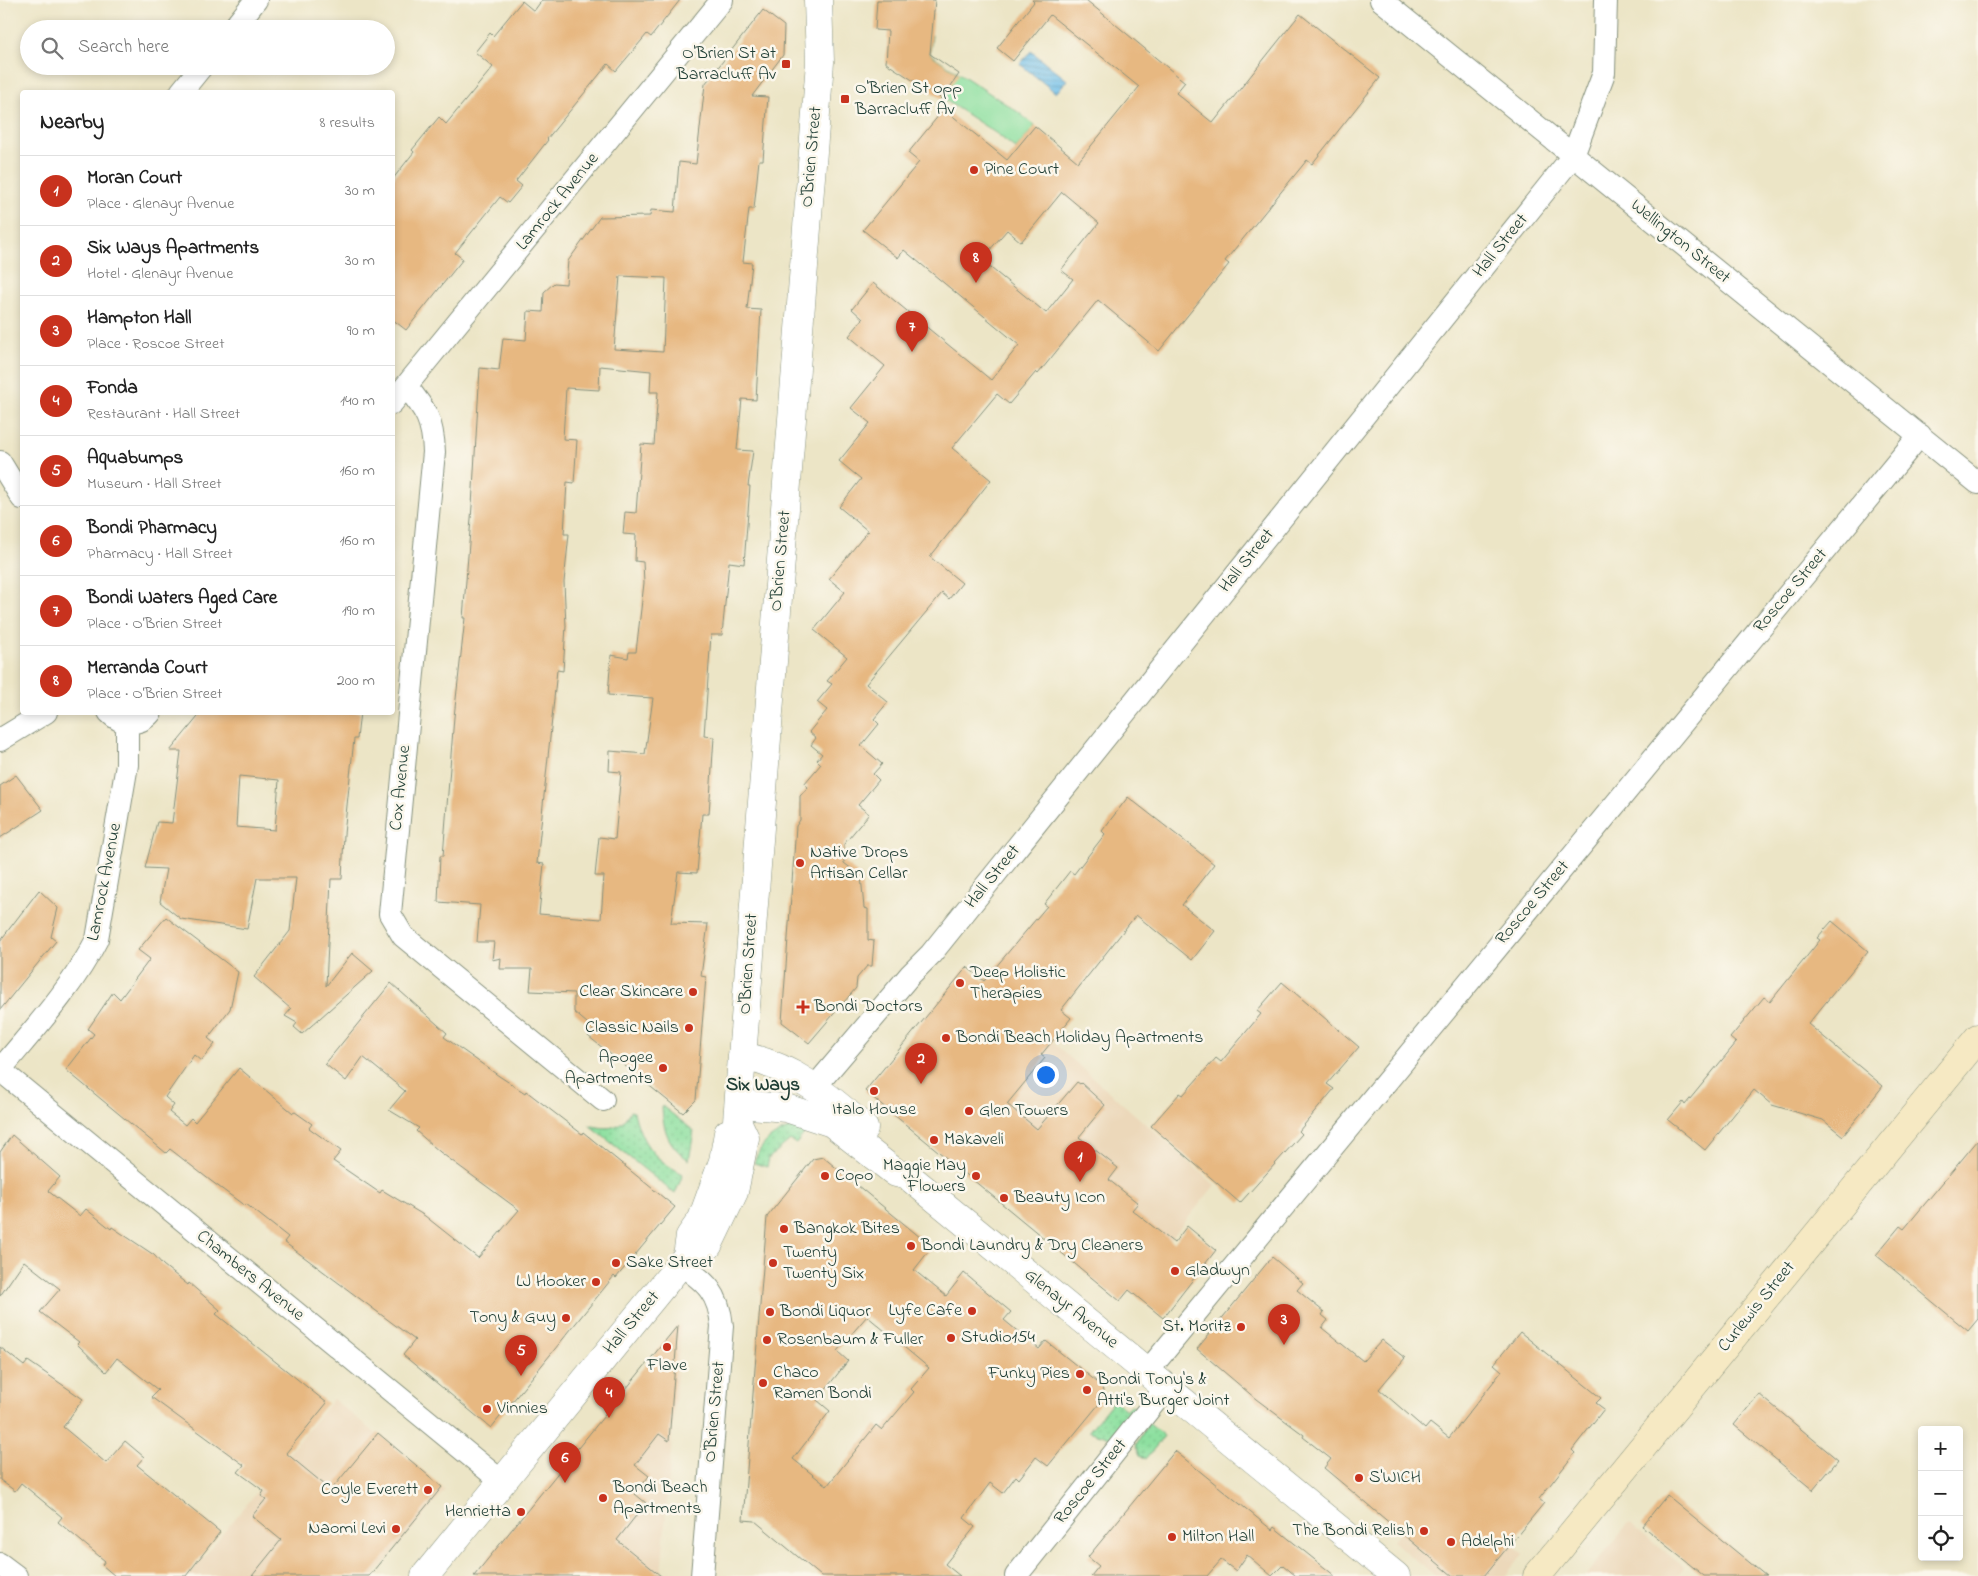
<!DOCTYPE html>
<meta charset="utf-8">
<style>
:root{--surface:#fff;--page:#f2f2f2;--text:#222;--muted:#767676;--line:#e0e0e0;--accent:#c8321e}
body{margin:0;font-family:"Indie Flower",sans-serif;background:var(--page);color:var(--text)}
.controls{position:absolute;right:15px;bottom:15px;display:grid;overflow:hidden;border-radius:5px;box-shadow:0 2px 8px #0003}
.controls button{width:45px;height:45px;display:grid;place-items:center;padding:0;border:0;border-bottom:1px solid var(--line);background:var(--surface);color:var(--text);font:25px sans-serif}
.you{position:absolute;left:1045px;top:1074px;width:18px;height:18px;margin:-12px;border:4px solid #fff;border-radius:50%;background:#1a73e8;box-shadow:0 0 0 8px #1a73e833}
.badge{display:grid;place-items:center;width:32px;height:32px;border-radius:50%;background:var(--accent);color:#fff;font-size:16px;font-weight:700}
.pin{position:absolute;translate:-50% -41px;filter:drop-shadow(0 1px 2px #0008)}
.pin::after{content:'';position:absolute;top:26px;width:18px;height:15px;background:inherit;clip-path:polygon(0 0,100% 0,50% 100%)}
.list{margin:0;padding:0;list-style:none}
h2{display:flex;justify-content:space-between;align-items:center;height:65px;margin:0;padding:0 20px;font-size:21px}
h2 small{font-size:16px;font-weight:400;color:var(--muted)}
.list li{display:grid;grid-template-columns:32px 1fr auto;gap:15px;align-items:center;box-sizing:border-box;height:70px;padding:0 20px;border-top:1px solid var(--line)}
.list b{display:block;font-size:19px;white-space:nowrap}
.list p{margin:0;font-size:16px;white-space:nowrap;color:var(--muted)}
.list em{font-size:16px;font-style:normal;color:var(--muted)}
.icon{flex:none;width:28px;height:28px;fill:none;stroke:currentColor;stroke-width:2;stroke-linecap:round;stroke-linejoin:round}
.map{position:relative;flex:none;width:1978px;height:1576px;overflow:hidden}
.search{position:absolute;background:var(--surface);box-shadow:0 2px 8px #0003;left:20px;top:20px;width:375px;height:55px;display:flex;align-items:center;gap:12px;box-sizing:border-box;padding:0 18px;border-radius:28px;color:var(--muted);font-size:19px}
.panel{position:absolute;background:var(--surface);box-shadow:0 2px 8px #0003;left:20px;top:90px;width:375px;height:625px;border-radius:5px}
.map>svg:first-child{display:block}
.built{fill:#ecd8ba}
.green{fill:url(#green-dots);stroke:#568e6a}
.pitch{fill:#8ee0a0;stroke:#568e6a}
.water{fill:url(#water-rules);stroke:#477e8f}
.building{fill:#e7b881;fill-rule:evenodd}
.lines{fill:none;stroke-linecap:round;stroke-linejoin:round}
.minor-casing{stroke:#86917d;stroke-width:24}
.tertiary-casing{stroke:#86917d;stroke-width:29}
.secondary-casing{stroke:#86917d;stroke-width:29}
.minor{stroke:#fff;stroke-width:22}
.tertiary{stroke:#fff;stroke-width:28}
.secondary{stroke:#f6e9c3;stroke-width:28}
.poi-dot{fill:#c8321e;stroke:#fbf7ec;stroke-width:2}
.labels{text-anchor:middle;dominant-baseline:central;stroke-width:5;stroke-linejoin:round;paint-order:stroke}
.poi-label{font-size:18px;fill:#1f3d34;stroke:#fbf7ec;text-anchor:start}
.street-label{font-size:18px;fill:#1f3d34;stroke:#fbf7ec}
.neighbourhood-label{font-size:19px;font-weight:bold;fill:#1f3d34;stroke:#fbf7ec}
</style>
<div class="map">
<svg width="1978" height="1576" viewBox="0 0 1978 1576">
<defs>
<pattern id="green-dots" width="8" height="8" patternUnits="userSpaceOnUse" patternTransform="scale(1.25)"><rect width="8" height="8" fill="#8ee0a0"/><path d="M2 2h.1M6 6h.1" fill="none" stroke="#7ac18a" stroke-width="1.8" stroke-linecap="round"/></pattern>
<pattern id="water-rules" width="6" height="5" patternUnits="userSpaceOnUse" patternTransform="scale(1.25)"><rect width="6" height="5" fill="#6fbfea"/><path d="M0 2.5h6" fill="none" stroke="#5b9cbe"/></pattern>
</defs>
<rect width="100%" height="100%" fill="#fbf7ec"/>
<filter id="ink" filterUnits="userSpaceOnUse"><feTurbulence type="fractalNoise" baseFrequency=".02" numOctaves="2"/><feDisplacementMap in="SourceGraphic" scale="10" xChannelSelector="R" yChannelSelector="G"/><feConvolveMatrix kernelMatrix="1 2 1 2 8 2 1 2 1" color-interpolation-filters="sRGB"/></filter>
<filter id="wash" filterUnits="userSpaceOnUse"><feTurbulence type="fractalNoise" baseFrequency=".0096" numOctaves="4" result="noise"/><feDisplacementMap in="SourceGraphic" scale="20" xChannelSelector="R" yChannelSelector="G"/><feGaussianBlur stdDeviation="1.12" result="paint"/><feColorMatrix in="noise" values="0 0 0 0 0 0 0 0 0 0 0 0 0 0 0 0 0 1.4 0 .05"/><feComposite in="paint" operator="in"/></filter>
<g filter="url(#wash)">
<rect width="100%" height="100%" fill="#ece5c6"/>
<path class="built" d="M967,967L1215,1185L1120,1301L865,1091Z
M681,1324L661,1576H473Z
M333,1399L445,1490L373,1576H188Z
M1439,1484L1523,1554L1505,1576H1435L1392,1541Z
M1629,1523L1684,1567L1677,1576H1586Z"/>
<path class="green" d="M662,1106L694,1131L689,1160C668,1146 663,1130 662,1106Z
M630,1111L634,1112C642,1145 654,1159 683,1174L675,1194L589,1125C608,1130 620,1130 630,1111Z
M795,1128L807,1130L796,1144L790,1140L769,1158L767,1167L754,1163C761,1142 774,1132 795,1128Z
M1114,1400L1126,1410L1131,1405L1139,1411L1116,1437L1110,1438L1089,1431Z
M1148,1423L1164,1436L1146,1459L1140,1455L1136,1445Z"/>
<path class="pitch" d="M932,35L930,54L1018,112L1035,126L1016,149L997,134L942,98L922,55Z"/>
<path class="water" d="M1031,51L1067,80L1056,93L1020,64Z"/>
<g id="blocks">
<path class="building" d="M542,0H680L651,37L647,34L616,71L608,64L547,139L548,140L516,181L522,186L508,203L500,197L455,253L463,259L406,330L392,319V180L414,152L412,150L439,117L446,124L493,67L475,52L490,33L493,36L522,1L534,11Z
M877,0H935L930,54L959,74L942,99L886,63L888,31L875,30Z
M1032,0H1086L1185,82L1176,93L1213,123L1300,14L1380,78L1312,164L1307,160L1225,261L1229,264L1159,351L1098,300L1038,374L1036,372L1009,404L997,394L952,448L991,480L930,557L962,583L949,599L942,593L866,684L888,702L874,719L879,724L861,746L882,764L873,774L879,780L858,805L869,814L844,844V863L861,876L864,908L868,909V940L874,941L872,966H867L857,978L856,988L809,1043L782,1022L796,826L800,820V796L808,787L804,784L821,764L817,760L822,754L811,745L816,738L809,732L827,710L817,702L832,684L827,681L847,657L814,630L845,592L829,579L868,531L839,507L861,479L839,461L870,423L851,408L885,366L849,336L863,319L852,309L873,283L991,380L1019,345L904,250L898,258L863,230L919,162L908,153L944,109L1007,160L1035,126L1078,162L1139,87L1050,15L1013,61L997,48L1034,2ZM1062,192L1099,223L1061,270L1073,279L1046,313L981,260L1007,230L1021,242Z
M763,10L784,26L783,55L752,96L768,97L763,160H759L754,209H749L743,262L752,263L747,309L761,310L756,400L742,399L737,450L753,451L748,486H750L744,564L729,562L722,635H711L704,736L714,737L709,814H702L697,873L678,872L671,923L708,924L701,976L706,977L696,1100L683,1113L588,1036L594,1029L574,1012V993L530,991L532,969H500L501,958L492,960L494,942H477L480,905L438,902L440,856H443L454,717L465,618H463L472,506L480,368L499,370L503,338L526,340L528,311L543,312L544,292L554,283L566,284L568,261L600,217L650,216L651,210L675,212L679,162L696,164L705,84ZM620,276L666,278L663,352L614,349ZM600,366L651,371L650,392H658L654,445L641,444L636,513L625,512L623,534L636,535L635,561L643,562L644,583L636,652H629L628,658L611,655L608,695L653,698L645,754L610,751L609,771L621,772L615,839L599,837L595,876H604L601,919L539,914L544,864L537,863L557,670L563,671L566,626L564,582L569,534H564L567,482L574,483L577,440L563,439L566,388L599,390Z
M202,712H360L357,739H354L344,834L342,879H331L326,986L352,953L373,971L302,1034L294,1027L297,1023L285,1016L291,1009L254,977L290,931L296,878H257L247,929L181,919L160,902L166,869L145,868L157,822L172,823L181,751H170ZM239,776L279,780L275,830L236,827Z
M16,775L43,810L0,838V786Z
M1128,797L1214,864L1182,905L1215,931L1192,960L1136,915L1061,1010L1071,1018L1041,1055L1045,1058L1007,1104L1037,1129L1077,1082L1080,1084L1081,1083L1105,1105L1079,1137L1118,1168L1109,1180L1138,1203L1132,1210L1174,1243L1187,1226L1216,1250L1163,1318L1129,1290L1120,1301L865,1091L967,967L984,981L1047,906L1044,904L1070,871L1074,874L1105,834L1102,831Z
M39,890L58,908L51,937L56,941L0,1010V941Z
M166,917L238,972L230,1009L208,1038L215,1044L201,1061L194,1055L165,1097L174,1105L169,1112L185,1125L191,1118L195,1122L239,1068L293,1113L295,1112L312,1124L309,1128L341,1151L333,1161L380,1193L382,1190L425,1216L478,1258L519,1210L440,1152L416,1131L419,1128L389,1110L405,1091L363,1057L346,1081L325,1064L391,983L447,1033L444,1037L499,1076L525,1093L526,1091L582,1134L583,1132L675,1207L616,1278L614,1276L491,1428L403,1355L415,1340L284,1242L288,1237L246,1204L245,1206L211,1181L170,1149L166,1153L66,1070L94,1034L88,1029L113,992L120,999L150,959L138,950Z
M1832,921L1868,951L1808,1024L1883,1086L1843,1136L1823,1120L1772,1105L1754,1090L1705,1150L1668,1120L1683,1102L1685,1105L1736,1043L1730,1038L1764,997L1770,1002L1820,940L1817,938Z
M1282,982L1359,1047L1327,1084L1334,1089L1299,1131L1302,1134L1240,1203L1151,1126L1180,1093L1183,1095L1216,1058L1221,1062L1261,1014L1257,1011Z
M12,1135L60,1177L48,1191L80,1216L86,1209L111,1229L112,1227L154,1255L163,1265L188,1285L189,1283L220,1310L216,1314L327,1403L286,1453L331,1490L378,1433L442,1487L369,1576H252L281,1540L252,1516L266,1499L261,1496L264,1491L238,1472L244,1465L151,1397L158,1390L117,1358L106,1372L77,1344L79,1342L40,1312L60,1289L24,1261L0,1296V1152Z
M1978,1140V1319L1968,1331L1876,1255L1900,1226L1904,1229Z
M823,1157L932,1247L914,1270L946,1296L964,1273L1011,1312L1004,1320L1039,1349L1046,1341L1102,1386L1104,1398L1048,1466L1036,1457L1019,1479L1016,1476L1003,1493L990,1483L964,1518L975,1527L945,1564L960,1576H821L755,1521L743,1520L767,1217L813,1159ZM867,1316L929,1368L911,1389L914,1392L882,1430L876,1425L827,1486L793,1459L830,1411L817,1400L848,1361L837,1351Z
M1272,1257L1303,1283L1297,1290L1324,1312L1322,1315L1328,1320L1322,1328L1363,1361L1382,1340L1405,1358L1379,1389L1425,1429L1430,1423L1449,1438L1502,1371L1494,1364L1520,1332L1601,1398L1596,1403L1604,1409L1572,1450L1575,1453L1539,1499L1544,1503L1484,1576H1453L1324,1468L1331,1459L1303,1437L1304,1435L1256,1399L1197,1349Z
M678,1325L669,1441L659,1434L635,1465L649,1476L635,1494L646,1503L617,1540L661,1576H474Z
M0,1347L24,1366L28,1361L83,1399L63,1427L106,1463L125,1441L144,1457L137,1465L220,1532L186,1576H115L102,1565L105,1561L58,1522L62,1517L21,1483L15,1491L0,1480Z
M1759,1394L1838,1460L1813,1490L1734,1425Z
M1175,1451L1272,1530L1274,1527L1335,1576H1296L1283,1565L1272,1576L1247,1555L1236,1571L1221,1560L1207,1576H1091L1099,1566L1088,1557Z
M1667,1495L1766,1576H1704L1642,1526Z"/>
</g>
</g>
<g filter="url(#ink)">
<use href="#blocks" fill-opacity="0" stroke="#86917d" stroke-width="1"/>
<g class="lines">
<defs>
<path id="minor" d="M1381,0L1978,483
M233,29L256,0
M181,92L202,66
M406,386C426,410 433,421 434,452L390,914L403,936L603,1100
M392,403L722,0
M0,462L22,498
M109,712C121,725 140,726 151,712
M0,740L46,712
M0,1070L501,1481
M0,1070C34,1029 73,987 97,939L127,765V723
M814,1088L910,975L931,954L1573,156L1604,73L1606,0
M680,1264C706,1282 719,1293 722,1326L702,1576
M1147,1372L1920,435
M0,1564L16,1576
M1016,1576L1166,1388"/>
<path id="tertiary" d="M742,1056C790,1065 829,1096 864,1128
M739,1104L786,1108L832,1123L896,1173L908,1176L1396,1576
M687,1256L690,1236L702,1219L723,1161L728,1133
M425,1576L687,1256L708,1246L734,1192L745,1138L737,1121L820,62L818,0"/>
<path id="secondary" d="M1537,1576L1978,1038"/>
</defs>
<use href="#minor" class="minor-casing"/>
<use href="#tertiary" class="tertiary-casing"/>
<use href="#secondary" class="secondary-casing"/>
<use href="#minor" class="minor"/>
<use href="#tertiary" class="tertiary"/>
<use href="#secondary" class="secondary"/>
</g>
</g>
<g class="poi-dot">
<rect x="781" y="59" width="10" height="10" rx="2.5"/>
<rect x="840" y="94" width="10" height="10" rx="2.5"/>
<circle cx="974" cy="170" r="5"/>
<circle cx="800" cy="863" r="5"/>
<circle cx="960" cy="983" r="5"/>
<circle cx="693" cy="992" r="5"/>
<path d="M800.5 999.5h5v5h5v5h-5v5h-5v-5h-5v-5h5z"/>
<circle cx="689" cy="1028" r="5"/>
<circle cx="946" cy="1038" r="5"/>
<circle cx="663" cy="1068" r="5"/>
<circle cx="874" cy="1091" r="5"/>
<circle cx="969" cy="1111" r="5"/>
<circle cx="934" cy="1140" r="5"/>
<circle cx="825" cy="1176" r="5"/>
<circle cx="976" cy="1176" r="5"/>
<circle cx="1004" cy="1198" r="5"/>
<circle cx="784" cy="1229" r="5"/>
<circle cx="911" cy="1246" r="5"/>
<circle cx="616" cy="1263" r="5"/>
<circle cx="773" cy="1263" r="5"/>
<circle cx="1175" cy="1271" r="5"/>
<circle cx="596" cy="1282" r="5"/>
<circle cx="972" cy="1311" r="5"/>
<circle cx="770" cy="1312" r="5"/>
<circle cx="566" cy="1318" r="5"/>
<circle cx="1241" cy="1327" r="5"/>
<circle cx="951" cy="1338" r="5"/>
<circle cx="767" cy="1340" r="5"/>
<circle cx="667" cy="1347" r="5"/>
<circle cx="1080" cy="1374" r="5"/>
<circle cx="763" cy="1383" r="5"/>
<circle cx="1087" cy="1390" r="5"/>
<circle cx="487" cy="1409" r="5"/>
<circle cx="1359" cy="1478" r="5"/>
<circle cx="428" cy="1490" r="5"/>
<circle cx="603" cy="1498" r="5"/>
<circle cx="521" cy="1512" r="5"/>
<circle cx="396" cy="1529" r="5"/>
<circle cx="1424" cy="1531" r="5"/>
<circle cx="1172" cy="1537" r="5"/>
<circle cx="1451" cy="1542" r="5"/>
</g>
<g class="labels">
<g class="poi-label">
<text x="776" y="54" text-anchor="end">O'Brien St at<tspan x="776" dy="21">Barracluff Av</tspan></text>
<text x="855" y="89">O'Brien St opp<tspan x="855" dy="21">Barracluff Av</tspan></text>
<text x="984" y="170">Pine Court</text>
<text x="810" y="853">Native Drops<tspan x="810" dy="21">Artisan Cellar</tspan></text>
<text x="970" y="973">Deep Holistic<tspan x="970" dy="21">Therapies</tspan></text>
<text x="683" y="992" text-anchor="end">Clear Skincare</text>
<text x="814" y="1007">Bondi Doctors</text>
<text x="679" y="1028" text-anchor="end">Classic Nails</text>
<text x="956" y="1038">Bondi Beach Holiday Apartments</text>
<text x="653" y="1058" text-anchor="end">Apogee<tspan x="653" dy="21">Apartments</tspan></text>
<text x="874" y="1110" text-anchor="middle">Italo House</text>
<text x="979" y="1111">Glen Towers</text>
<text x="944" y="1140">Makaveli</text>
<text x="966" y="1166" text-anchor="end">Maggie May<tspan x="966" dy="21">Flowers</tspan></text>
<text x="835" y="1176">Copo</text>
<text x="1014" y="1198">Beauty Icon</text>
<text x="794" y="1229">Bangkok Bites</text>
<text x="921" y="1246">Bondi Laundry &amp; Dry Cleaners</text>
<text x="783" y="1253">Twenty<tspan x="783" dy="21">Twenty Six</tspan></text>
<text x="626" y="1263">Sake Street</text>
<text x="1185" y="1271">Gladwyn</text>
<text x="586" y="1282" text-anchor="end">LJ Hooker</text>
<text x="962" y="1311" text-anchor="end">Lyfe Cafe</text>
<text x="780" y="1312">Bondi Liquor</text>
<text x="556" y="1318" text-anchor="end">Tony &amp; Guy</text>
<text x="1231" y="1327" text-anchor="end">St. Moritz</text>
<text x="961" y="1338">Studio154</text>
<text x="777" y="1340">Rosenbaum &amp; Fuller</text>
<text x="667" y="1366" text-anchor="middle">Flave</text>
<text x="773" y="1373">Chaco<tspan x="773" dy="21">Ramen Bondi</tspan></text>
<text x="1070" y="1374" text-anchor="end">Funky Pies</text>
<text x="1097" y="1380">Bondi Tony's &amp;<tspan x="1097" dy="21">Atti's Burger Joint</tspan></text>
<text x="497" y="1409">Vinnies</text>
<text x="1369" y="1478">S'WICH</text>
<text x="613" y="1488">Bondi Beach<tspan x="613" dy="21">Apartments</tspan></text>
<text x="418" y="1490" text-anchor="end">Coyle Everett</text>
<text x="511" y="1512" text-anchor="end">Henrietta</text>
<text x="386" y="1529" text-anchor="end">Naomi Levi</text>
<text x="1414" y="1531" text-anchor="end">The Bondi Relish</text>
<text x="1182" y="1537">Milton Hall</text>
<text x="1461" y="1542">Adelphi</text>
</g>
<g class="street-label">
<text transform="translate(812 157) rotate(-85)">O'Brien Street</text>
<text transform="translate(558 202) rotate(-51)">Lamrock Avenue</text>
<text transform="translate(1680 242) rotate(39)">Wellington Street</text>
<text transform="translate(1501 246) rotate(-51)">Hall Street</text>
<text transform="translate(781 561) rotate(-85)">O'Brien Street</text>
<text transform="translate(1247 561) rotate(-51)">Hall Street</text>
<text transform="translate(1791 591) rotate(-50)">Roscoe Street</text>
<text transform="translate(401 788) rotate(-84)">Cox Avenue</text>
<text transform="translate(993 877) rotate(-51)">Hall Street</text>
<text transform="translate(105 882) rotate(-79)">Lamrock Avenue</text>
<text transform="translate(1533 903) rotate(-50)">Roscoe Street</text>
<text transform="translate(749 964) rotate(-86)">O'Brien Street</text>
<text transform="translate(250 1276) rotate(39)">Chambers Avenue</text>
<text transform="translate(1757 1307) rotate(-51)">Curlewis Street</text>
<text transform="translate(1071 1309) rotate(39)">Glenayr Avenue</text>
<text transform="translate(632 1323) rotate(-50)">Hall Street</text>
<text transform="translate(715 1412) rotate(-85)">O'Brien Street</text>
<text transform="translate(1091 1482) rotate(-51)">Roscoe Street</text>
</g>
<g class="neighbourhood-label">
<text x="763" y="1085">Six Ways</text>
</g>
</g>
</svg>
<div class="controls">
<button>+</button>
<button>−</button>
<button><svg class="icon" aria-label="locate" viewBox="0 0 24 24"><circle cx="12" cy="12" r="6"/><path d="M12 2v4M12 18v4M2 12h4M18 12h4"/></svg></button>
</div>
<div class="you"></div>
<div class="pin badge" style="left:1080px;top:1182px">1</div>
<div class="pin badge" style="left:921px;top:1084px">2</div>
<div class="pin badge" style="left:1284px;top:1345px">3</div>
<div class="pin badge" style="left:609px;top:1418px">4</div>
<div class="pin badge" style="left:521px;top:1376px">5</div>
<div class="pin badge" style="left:565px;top:1483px">6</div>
<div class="pin badge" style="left:912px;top:352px">7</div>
<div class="pin badge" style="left:976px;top:283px">8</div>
<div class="search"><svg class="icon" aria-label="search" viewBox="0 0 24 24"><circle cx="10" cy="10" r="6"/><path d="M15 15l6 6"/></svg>Search here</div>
<section class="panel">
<h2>Nearby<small>8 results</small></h2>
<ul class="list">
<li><span class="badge">1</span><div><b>Moran Court</b><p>Place · Glenayr Avenue</p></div><em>30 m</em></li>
<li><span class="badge">2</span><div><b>Six Ways Apartments</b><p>Hotel · Glenayr Avenue</p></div><em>30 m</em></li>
<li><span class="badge">3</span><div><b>Hampton Hall</b><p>Place · Roscoe Street</p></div><em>90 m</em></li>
<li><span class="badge">4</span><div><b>Fonda</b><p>Restaurant · Hall Street</p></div><em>140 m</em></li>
<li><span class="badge">5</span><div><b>Aquabumps</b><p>Museum · Hall Street</p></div><em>160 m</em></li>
<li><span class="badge">6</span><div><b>Bondi Pharmacy</b><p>Pharmacy · Hall Street</p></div><em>160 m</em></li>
<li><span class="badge">7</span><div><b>Bondi Waters Aged Care</b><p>Place · O'Brien Street</p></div><em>190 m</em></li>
<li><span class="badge">8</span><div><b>Merranda Court</b><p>Place · O'Brien Street</p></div><em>200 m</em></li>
</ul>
</section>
</div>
